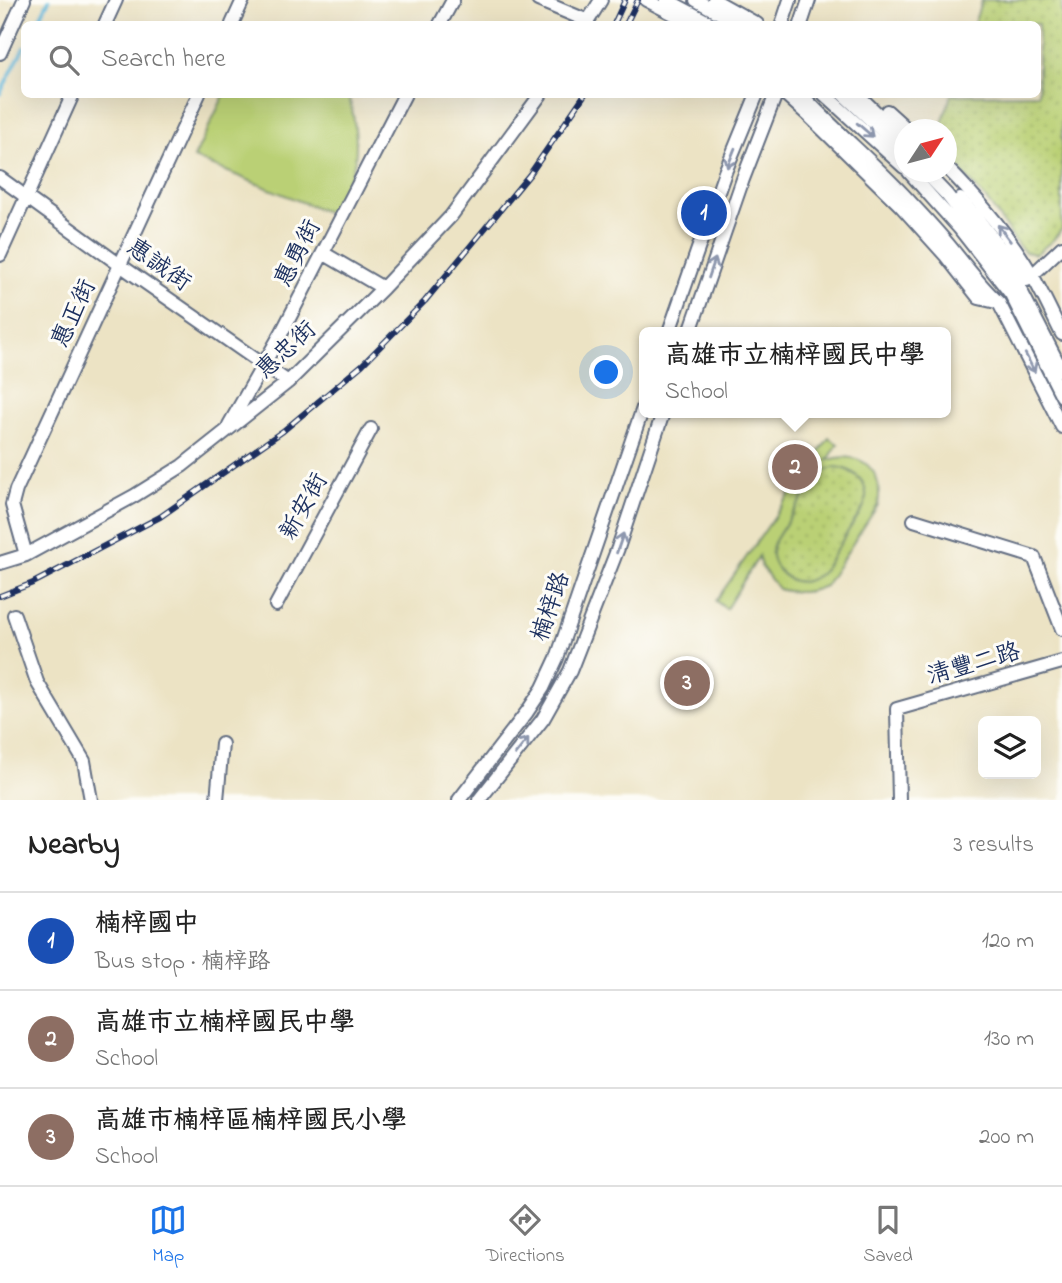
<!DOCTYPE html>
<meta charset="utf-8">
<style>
:root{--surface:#fff;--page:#f2f2f2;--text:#222;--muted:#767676;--line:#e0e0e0;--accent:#1a73e8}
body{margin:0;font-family:"Indie Flower","LXGW WenKai TC",sans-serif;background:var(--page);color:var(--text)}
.controls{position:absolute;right:21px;bottom:21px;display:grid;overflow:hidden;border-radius:10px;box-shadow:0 7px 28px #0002}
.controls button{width:63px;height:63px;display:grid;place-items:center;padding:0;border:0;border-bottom:2px solid var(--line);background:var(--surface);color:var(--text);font:35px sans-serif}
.compass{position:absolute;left:894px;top:119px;width:63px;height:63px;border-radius:50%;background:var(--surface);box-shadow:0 7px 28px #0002;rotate:54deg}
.you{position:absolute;left:607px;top:373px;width:24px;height:24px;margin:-18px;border:5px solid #fff;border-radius:50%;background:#1a73e8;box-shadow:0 0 0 10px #1a73e833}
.badge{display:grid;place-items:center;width:46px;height:46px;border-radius:50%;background:var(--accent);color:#fff;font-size:23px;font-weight:700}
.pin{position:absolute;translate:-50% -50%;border:4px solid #fff;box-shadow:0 2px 7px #0006}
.popup{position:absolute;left:639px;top:327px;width:312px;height:91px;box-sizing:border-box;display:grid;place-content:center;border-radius:10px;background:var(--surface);filter:drop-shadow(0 2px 5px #0005);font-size:23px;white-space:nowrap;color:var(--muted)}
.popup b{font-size:26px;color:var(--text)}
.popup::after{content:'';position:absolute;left:50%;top:100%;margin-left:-14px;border:14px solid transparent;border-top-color:var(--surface)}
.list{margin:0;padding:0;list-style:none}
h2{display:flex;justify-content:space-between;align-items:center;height:91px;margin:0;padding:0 28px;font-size:30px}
h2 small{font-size:23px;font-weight:400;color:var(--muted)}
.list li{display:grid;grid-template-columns:46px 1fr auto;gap:21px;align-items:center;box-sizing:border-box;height:98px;padding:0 28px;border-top:2px solid var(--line)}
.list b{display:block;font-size:26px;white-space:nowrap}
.list p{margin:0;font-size:23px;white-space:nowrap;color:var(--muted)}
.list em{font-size:23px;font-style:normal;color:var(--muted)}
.icon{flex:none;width:38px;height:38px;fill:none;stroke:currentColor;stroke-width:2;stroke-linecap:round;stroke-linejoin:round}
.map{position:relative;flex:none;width:1062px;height:800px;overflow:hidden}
.search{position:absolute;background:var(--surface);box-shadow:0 7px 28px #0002;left:21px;right:21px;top:21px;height:77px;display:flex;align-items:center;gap:18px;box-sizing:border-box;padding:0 24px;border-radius:10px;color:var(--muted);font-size:26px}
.sheet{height:385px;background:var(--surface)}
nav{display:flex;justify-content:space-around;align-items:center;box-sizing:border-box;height:98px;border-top:2px solid var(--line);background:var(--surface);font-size:19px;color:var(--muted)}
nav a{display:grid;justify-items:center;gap:4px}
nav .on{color:var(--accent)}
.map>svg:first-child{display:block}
.green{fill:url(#green-dots);stroke:#6a8069;stroke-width:2}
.pitch{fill:#bad074;stroke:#6a8069;stroke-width:2;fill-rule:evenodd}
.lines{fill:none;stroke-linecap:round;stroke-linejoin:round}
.stream{stroke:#5eb8dc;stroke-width:3.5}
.minor-casing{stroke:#646e82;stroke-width:16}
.minor{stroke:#fff;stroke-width:12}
.rail-casing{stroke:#1b2f5e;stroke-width:6}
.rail{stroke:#fdfcf7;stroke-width:3.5;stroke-dasharray:10;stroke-linecap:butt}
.oneway{stroke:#8d97ae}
.labels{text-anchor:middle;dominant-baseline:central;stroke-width:6;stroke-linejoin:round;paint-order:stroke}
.street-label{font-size:24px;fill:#1b2f5e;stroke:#fdfcf7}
</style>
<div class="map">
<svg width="1062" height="800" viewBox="0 0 1062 800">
<defs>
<pattern id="green-dots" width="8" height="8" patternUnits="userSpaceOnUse" patternTransform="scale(1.75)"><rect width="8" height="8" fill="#bad074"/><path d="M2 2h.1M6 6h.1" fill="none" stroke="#9fb367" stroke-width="1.8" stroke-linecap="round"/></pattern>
</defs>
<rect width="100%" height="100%" fill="#fdfcf7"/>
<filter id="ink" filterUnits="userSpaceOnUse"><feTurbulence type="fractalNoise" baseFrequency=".0143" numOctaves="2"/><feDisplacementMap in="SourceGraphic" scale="14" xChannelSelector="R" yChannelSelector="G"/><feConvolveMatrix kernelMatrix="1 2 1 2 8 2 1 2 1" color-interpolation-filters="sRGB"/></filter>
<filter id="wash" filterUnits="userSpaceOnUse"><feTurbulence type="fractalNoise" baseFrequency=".00686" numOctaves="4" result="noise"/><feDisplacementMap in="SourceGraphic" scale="28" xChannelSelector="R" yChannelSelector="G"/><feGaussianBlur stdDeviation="1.57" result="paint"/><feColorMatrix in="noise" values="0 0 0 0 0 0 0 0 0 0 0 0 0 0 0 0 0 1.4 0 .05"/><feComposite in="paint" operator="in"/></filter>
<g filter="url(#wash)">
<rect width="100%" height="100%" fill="#ece3c4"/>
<path class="green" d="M982,0H1062V229L1053,240L1036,254L1025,252L1018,245L989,203L947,154L946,130H940L951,95L1038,94V24H974Z
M836,467C856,470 872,485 864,506C862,512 856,519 852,525C842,541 832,557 822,573C815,577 810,581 802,582C784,582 767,563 773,545C774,540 817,476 822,473C825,470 832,468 836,467Z"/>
<path class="pitch" d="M224,95H348C354,113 358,141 355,160C352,179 340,198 331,214L194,158Z
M829,438L838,444L828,460C862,450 884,470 878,505L825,586C809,593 796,594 778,589L761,566L759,556L726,609L716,601ZM836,467C856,469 872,485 864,506C862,512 856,519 852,525C842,541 832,557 822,573C816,577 810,581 802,582C784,582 767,563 773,545C774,540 817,477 821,473C825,470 832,468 836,467Z"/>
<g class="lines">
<path class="stream" d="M37,24L49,0
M0,94L24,47"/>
</g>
</g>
<g filter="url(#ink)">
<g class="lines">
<defs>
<path id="minor" d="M538,0L588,21
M646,0L693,24
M667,0L712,24
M696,0L739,24
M714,0L757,24
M105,24L116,0
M232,24L243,0
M440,24L453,0
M586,24L601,0
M782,24L790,0
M801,24L809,0
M0,53L24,0
M785,94L807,114L900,205L946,256L979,298L996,302
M801,94C837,133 878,166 913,205C928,221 943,237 956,254C970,271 982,288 999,303L1062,427
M824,94L904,167
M843,94L904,151
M857,94L904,139
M887,111L908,130
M946,167C979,200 1009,235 1032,275C1043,294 1052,314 1062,334
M909,172L960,229L1011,294L1062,396
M925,172L947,195L1019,287L1062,371
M0,178L120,265L288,382
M960,199L976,217L1011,262L1022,274L1032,275
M323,253L383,288
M0,255L73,94
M1027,280L1062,247
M669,332L725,172L757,94
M690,332L743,179L776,94
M229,425L282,332L405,94
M914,520L1034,557L1062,629
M26,555L12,505L16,490L199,94
M0,563L26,555L134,496L182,466L288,382L383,288L451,216L541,94
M276,605L371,429
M14,615L37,682L84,761L91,800
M217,800L222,744
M459,800L527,712L543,688L557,658L644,405
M479,800L543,719L570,671L618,548L663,413
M899,800L897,709L1062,662"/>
</defs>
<use href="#minor" class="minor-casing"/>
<use href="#minor" class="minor"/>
<defs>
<path id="rail" d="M614,24L625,0
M626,24L638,0
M0,596L33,583L160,517L283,431L362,365L425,301L530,174L585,94"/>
</defs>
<use href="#rail" class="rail-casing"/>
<use href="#rail" class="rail"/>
</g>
<defs><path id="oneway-shaft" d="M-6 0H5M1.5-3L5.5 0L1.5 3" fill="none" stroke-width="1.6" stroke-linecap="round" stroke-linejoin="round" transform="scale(1.75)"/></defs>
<g class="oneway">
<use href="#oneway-shaft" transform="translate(865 130) rotate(41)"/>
<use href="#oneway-shaft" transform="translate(731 158) rotate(112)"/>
<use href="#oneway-shaft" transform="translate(1004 233) rotate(-127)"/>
<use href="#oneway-shaft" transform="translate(712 268) rotate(-71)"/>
<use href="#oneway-shaft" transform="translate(1030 363) rotate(63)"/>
<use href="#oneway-shaft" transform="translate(620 543) rotate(-71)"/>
<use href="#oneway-shaft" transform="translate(522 746) rotate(-52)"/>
</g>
</g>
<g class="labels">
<g class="street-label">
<text transform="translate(299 254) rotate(-63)">惠勇街</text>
<text transform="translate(158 266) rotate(35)">惠誠街</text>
<text transform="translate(75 314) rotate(-65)">惠正街</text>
<text transform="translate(287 351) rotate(-43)">惠忠街</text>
<text transform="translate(305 507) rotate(-61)">新安街</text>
<text transform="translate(552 607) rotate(-71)">楠梓路</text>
<text transform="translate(974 665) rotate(-16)">清豐二路</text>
</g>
</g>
</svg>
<div class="controls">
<button><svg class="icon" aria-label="layers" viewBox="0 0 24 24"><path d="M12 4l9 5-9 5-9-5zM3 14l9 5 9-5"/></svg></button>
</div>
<svg class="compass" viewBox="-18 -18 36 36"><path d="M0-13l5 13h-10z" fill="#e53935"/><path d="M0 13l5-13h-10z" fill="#767676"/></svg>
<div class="you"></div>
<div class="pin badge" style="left:704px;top:213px;background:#1a4fb4">1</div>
<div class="pin badge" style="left:795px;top:467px;background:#8d6e63">2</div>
<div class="popup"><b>高雄市立楠梓國民中學</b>School</div>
<div class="pin badge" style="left:687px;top:683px;background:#8d6e63">3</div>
<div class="search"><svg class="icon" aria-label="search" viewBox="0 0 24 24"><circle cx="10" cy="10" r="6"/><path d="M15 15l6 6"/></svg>Search here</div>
</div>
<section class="sheet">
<h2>Nearby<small>3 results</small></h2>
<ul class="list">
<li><span class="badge" style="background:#1a4fb4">1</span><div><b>楠梓國中</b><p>Bus stop · 楠梓路</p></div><em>120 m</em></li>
<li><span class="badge" style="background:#8d6e63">2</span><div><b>高雄市立楠梓國民中學</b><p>School</p></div><em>130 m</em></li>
<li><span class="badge" style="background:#8d6e63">3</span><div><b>高雄市楠梓區楠梓國民小學</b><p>School</p></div><em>200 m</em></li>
</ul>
</section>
<nav>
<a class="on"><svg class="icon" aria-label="map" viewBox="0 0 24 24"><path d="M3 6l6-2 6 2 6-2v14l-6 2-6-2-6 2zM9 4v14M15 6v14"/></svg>Map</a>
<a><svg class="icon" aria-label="directions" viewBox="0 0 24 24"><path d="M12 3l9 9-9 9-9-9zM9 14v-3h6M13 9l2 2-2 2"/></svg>Directions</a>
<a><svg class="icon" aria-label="saved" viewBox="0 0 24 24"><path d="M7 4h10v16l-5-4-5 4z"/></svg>Saved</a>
</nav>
